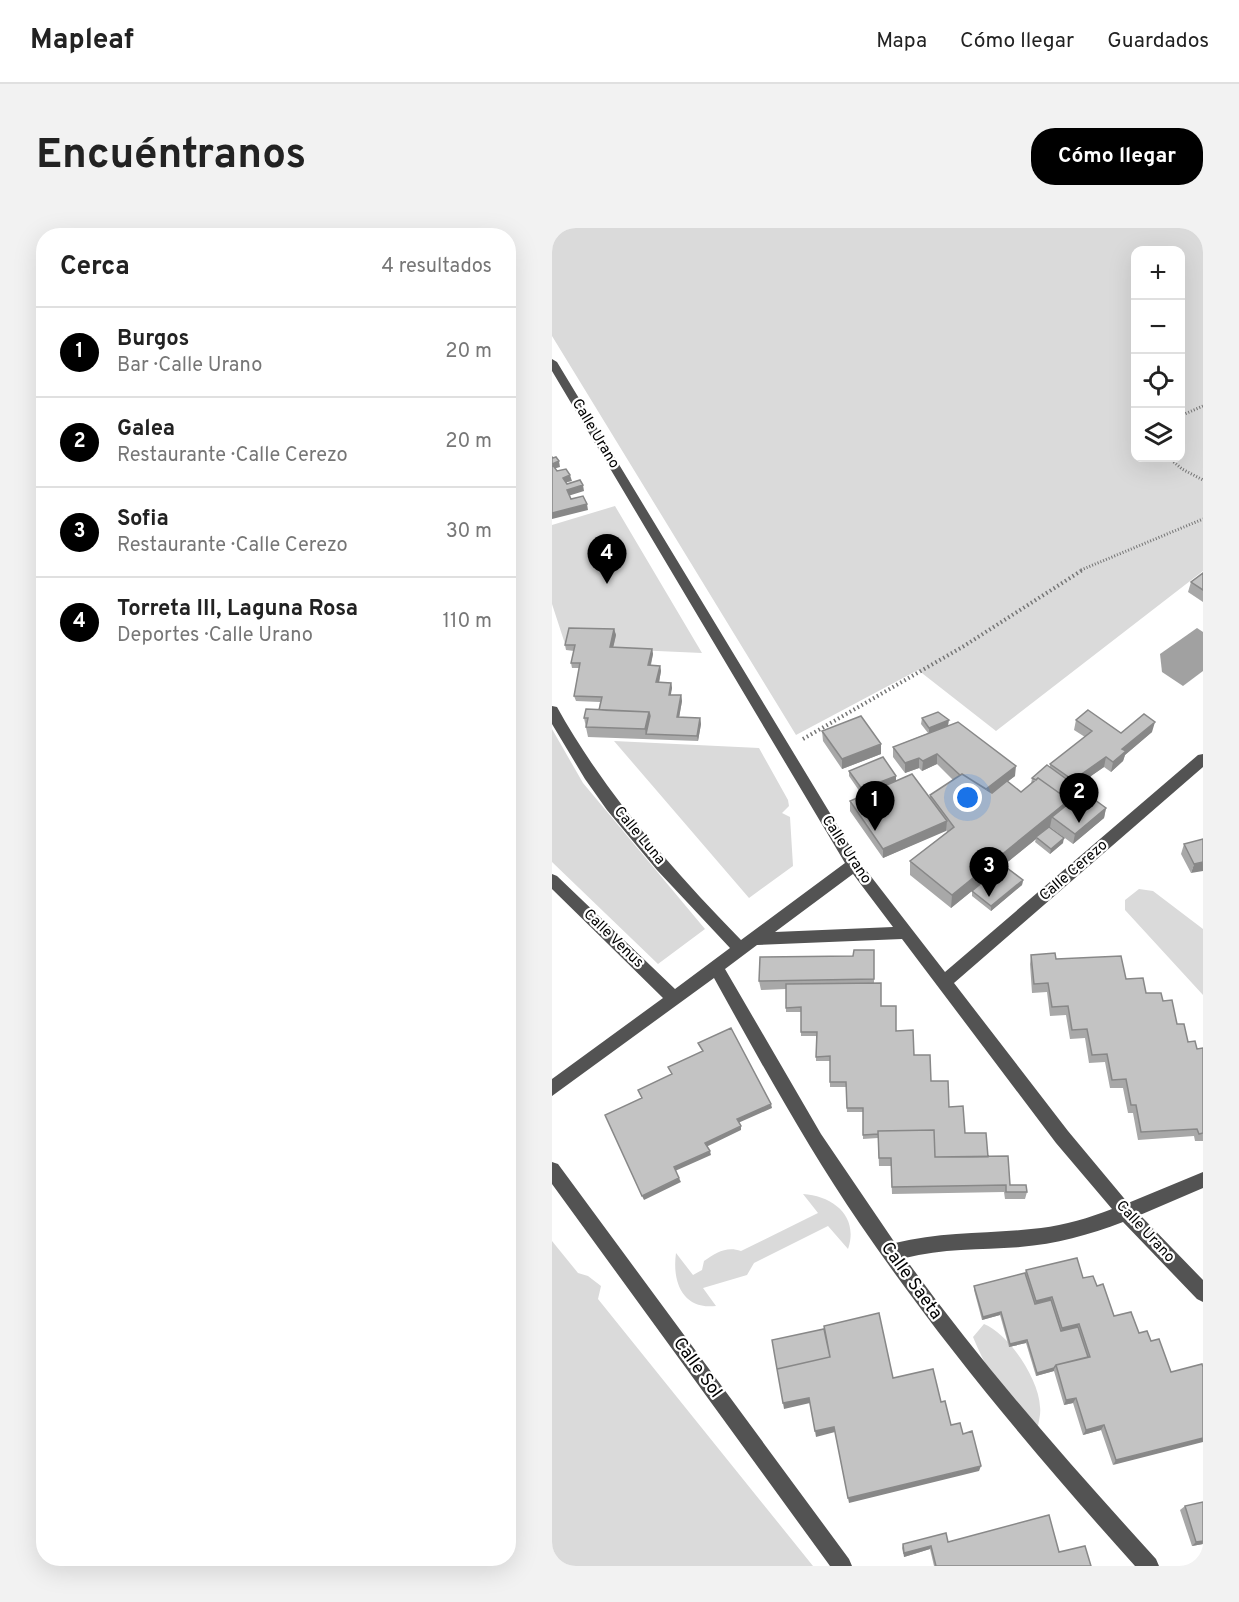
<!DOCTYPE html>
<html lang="es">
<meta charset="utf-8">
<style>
:root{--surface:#fff;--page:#f2f2f2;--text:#222;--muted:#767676;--line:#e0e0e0;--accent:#000}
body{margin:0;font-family:Overpass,sans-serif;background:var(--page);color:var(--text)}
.controls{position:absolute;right:18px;top:18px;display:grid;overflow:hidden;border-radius:12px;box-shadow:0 6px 24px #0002}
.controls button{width:54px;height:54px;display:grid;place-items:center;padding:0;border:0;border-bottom:2px solid var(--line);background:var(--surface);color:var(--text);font:30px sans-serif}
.you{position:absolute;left:416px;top:570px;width:21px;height:21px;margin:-15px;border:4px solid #fff;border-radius:50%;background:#1a73e8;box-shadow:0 0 0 9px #1a73e833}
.badge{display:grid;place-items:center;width:39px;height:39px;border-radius:50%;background:var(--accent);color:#fff;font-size:20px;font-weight:700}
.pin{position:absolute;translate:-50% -50px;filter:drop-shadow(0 2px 3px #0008)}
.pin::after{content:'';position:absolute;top:32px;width:21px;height:18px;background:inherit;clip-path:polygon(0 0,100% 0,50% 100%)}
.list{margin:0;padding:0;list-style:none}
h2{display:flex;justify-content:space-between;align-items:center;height:78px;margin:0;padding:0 24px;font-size:26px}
h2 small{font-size:20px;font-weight:400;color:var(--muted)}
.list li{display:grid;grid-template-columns:39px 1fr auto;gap:18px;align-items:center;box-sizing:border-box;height:90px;padding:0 24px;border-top:2px solid var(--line)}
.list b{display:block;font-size:22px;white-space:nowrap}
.list p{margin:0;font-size:20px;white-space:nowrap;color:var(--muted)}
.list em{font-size:20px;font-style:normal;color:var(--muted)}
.icon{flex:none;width:33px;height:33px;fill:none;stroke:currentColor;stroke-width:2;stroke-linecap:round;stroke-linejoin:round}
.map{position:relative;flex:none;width:651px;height:1338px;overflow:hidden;border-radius:24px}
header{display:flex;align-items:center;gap:36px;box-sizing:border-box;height:84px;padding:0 30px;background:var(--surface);border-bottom:2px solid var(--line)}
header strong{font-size:28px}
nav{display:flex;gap:33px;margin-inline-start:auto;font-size:21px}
.intro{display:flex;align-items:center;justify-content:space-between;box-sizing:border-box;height:144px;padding:0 36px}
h1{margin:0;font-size:42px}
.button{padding:15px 27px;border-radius:24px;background:var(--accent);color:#fff;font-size:21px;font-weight:700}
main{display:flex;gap:36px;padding:0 36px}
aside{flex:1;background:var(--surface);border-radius:24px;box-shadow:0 6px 24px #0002}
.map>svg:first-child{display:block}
.green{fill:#dadada;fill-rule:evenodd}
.water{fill:#a1a1a1}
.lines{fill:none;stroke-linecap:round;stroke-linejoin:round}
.path-far1{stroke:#757575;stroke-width:3;stroke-dasharray:1 2;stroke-linecap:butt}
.path{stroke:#757575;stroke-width:4;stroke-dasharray:1.5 3;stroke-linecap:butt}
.minor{fill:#535353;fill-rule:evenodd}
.wall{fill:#a8a8a8}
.shaded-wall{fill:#888}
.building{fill:#c3c3c3;stroke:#888;stroke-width:1.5}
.labels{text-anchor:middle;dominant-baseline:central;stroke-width:4.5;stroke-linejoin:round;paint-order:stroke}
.street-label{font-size:15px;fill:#000;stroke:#fff}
.near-street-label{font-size:18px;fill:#000;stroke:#fff}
</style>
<header>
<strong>Mapleaf</strong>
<nav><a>Mapa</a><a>Cómo llegar</a><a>Guardados</a></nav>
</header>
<div class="intro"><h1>Encuéntranos</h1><a class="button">Cómo llegar</a></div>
<main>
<aside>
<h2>Cerca<small>4 resultados</small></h2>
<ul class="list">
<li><span class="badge">1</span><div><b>Burgos</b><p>Bar · Calle Urano</p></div><em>20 m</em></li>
<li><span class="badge">2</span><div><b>Galea</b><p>Restaurante · Calle Cerezo</p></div><em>20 m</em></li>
<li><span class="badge">3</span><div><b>Sofia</b><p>Restaurante · Calle Cerezo</p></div><em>30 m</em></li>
<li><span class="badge">4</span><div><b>Torreta III, Laguna Rosa</b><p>Deportes · Calle Urano</p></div><em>110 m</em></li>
</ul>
</aside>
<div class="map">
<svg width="651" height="1338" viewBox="0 0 651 1338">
<rect width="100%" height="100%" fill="#fff"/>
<path class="green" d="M0,0H651V343L444,503L366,442L244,507L0,108ZM584,22H628V230H584Z
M63,278L150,425L61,421L63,407L14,419L0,376V297Z
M0,501L31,555L153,701L106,736L0,634Z
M62,513L207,520L236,572L237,578L230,585L238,589L241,638L197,670Z
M587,661L601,663L651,701V767L573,682V672Z
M251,966C282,968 307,989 296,1021L276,998L202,1035L195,1047L151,1060L164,1078C130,1082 120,1053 124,1025L141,1047L150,1042L152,1033C164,1025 174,1018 189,1023L266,985Z
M0,1013L26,1045L36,1048L49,1058L46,1071L261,1338H0Z
M432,1096C457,1106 487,1151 488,1179C489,1185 487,1192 486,1198C456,1175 435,1144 421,1109Z"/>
<path class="water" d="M645,400L651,404V443L631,458L610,444L608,426Z"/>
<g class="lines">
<path class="path-far1" d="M628,188L651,178
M617,230L630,241L651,252
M529,342L651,291"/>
<path class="path" d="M251,511L412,418L532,341"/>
<path class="minor" d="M0,131L5,134L307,633L393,744L646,527L651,526V539L402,755L516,903L576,975L651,944V960L588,987L651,1052V1074L645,1071L571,994C537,1007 504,1016 468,1019C430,1022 390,1020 353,1030C429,1136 516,1234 604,1331L607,1338H583C485,1229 390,1116 308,996C254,917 208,833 162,750L0,868V851L111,770L0,661V646L5,648L123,761L178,720L105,642L55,582L33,551L0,496V478L5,479C54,567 119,640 189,712L293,635L0,143ZM301,646L341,699L223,704ZM350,711L504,915L560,981C537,990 513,997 489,1000C440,1006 391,1003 343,1015L269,906L173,741L205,717Z
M0,934L6,936L297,1331L300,1338H278L0,956Z"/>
</g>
<path class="wall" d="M651,345V374L636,364L639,354Z
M62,401L64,407L61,419L100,421L101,426L99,437L108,438L109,443L107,454L119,455L120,460L118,467H129L130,473L127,490H148L149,496L146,513L36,509L32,490L47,482L48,474L24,473L22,468L27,440H20L19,435L22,423L14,422L13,417Z
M370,490L396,497L463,548L455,554L469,564L479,556L480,550L498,539V536L533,509L522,502L524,492L569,505L600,504L573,527L571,533L559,544L552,539L524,558L554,580L552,590L521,616L498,599L511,615L498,626L483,614L484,611L452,637L471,652L470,657L439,683L420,668V663L399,680L358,647V633L395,604L394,602L331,630L298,583V573L378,571V567L401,552L385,536L370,543L367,540L353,545L341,529V519L376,505L369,496Z
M270,503L329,526L290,541L271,513Z
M297,543L344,548V553L310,567L297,548Z
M651,611L639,645L629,626L632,616Z
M322,722V755L329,778L344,803L397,879L413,905L436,929L458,957L475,964L473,971H453L452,964L340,966L339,938H327L326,910L311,911V884H295L294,859H278V833H264V808H249V784H234V761L209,762L207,753Z
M479,727L504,731L574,751L594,765L611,773L636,814L645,821L651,820V913H643L642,908L586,912L581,885H576L571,860H558L553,834L537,835L533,810L518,811L514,787L498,788L495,764L480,765L478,736Z
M474,1042L531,1050L545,1058L562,1088L599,1113L619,1144L650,1136L561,1237L549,1202L531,1207L521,1175L512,1177L502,1143L484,1148L474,1115L457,1119L448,1087L430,1092L422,1062V1058L473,1045Z
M633,1278L651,1316L640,1318L628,1282Z
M396,1314L507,1324L539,1338H382L378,1321L352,1329L350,1320L351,1316Z"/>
<path class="shaded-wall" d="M7,233L8,239L1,241L0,236Z
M18,247L20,253L12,255L11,250Z
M31,257L32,263L16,268L15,262Z
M35,276L36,282L0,291V285Z
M62,401L64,407L60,425L58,419Z
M100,421L101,426L97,443L96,437Z
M108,438L109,443L106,460L104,454Z
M119,455L120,460L118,472L117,467Z
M129,467L130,473L126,495L125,489Z
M97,484L99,494L94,506L93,501Z
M148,490L149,496L146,513L145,508Z
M397,492L396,498L377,506V500Z
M603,494L600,504L573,527L571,533L559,544L561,534L570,521Z
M329,516V526L290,541V531Z
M385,526V536L370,543L371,533Z
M554,529L552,539L519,562L521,552Z
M367,530V540L353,545V535Z
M464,538L463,548L430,573L431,563Z
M344,548V553L310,567V561Z
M517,572L514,586L500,589L498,599L485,610L484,609V611L399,680L400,667Z
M554,580L552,590L521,616L523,606Z
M395,593L394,603L331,630V621Z
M512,610L511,615L498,626L499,621Z
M651,634V643L639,645L642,636Z
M471,652L470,657L439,683V678Z
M219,876L220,880L186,895L185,891Z
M189,898V902L154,919L153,915Z
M158,923L159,927L123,943L122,939Z
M127,950L129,954L92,972L90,968Z
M500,1069L497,1075L482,1079L484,1073Z
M449,1084L448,1087L430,1092L431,1089Z
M527,1096L524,1103L508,1107L510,1100Z
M475,1112L474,1115L457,1119L458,1116Z
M502,1140V1143L484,1148L485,1145Z
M257,1170L258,1175L232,1181L231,1175Z
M524,1170L521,1175L512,1177L514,1172Z
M552,1197L549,1202L531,1207L534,1202Z
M282,1199L283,1204L264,1209L263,1203Z
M651,1210V1214L561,1237L564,1232Z
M429,1238L427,1243L297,1275L296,1270Z
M651,1313V1316L640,1318L644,1314Z
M379,1318L378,1321L352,1329V1325Z"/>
<path class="building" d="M0,229L1,230L4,229L7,233L0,236L5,243L14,241L18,247L11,250L15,256L28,252L31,257L15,262L19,271L31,268L35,276L0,285Z
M651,345V362L639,354Z
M17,400L62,401L58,419L100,421L96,437L108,438L104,454L119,455L117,467H129L125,489L148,490L145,508L94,506L98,488L97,484L47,482L50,469L22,468L28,435H19L23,417H13Z
M34,481L97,484L93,501L34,499L36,490H32Z
M536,482L569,505L592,486L603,494L570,521L574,523L561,534L554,529L521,552L498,536L540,503L524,492Z
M386,484L397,492L377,500L370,490Z
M309,488L329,516L290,531L270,503Z
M406,494L464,538L434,561L410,546L408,547L385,526L371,533L367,530L353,535L341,519Z
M331,529L344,548L310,561L297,543Z
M495,537L554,580L523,606L500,589L516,576L517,572L486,550L484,552L480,550Z
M360,546L395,593L331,621L298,573Z
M410,546L440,565L455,553L469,564L486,550L517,572L400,667L358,633L402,599L378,567Z
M497,599L512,610L499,621L484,609Z
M651,611V634L642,636L632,616Z
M451,637L471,652L439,678L420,663Z
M302,722H322V751L207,753L208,729L301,728Z
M503,725L504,731L569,728L574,751L591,750L594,765H609L611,773L620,772L625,796H632L636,814L643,813L645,821L651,820V905L647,906L645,901L589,904L584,877H579L574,851L560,852L555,826L540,827L535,801L520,802L516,778L500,779L496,755L482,756L479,727Z
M329,755V778H344V803L361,802L362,827H378L379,853H396L397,879L411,878L413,905H434L436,929H383L382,902L326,903V906L311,907V880H295L294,854H278V828L264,829L265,804H249V779L234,780V756Z
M179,800L219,876L185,891L189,898L153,915L158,923L122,939L127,950L90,968L53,887L90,870L86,862L120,846L116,839L151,823L146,815Z
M382,902L383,929L456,928L458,957H474L475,964H454V957L340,959L339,930H327L326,903Z
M525,1030L531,1050L541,1048L545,1058L551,1056L562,1088L579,1084L587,1105L595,1103L599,1113L607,1111L619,1144L650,1136L651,1139V1210L564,1232L552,1197L534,1202L524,1170L514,1172L504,1137L538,1129L527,1096L510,1100L500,1069L484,1073L474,1042Z
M473,1045L483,1076L499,1072L509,1103L526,1099L536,1129L504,1137L502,1140L485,1145L475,1112L458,1116L449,1084L431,1089L422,1058Z
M327,1085L341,1150L381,1141L389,1174L393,1173L399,1197L408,1195L411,1206L420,1203L429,1238L296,1270L282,1199L263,1203L257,1170L231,1175L225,1141L278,1129L272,1098Z
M272,1101L278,1129L225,1141L220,1112Z
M651,1274V1313L644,1314L633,1278Z
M497,1287L507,1324L533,1318L539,1338H384L379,1318L352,1325L351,1316L394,1305L396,1314Z"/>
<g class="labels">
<g class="street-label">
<text transform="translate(43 206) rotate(59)">Calle Urano</text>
<text transform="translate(87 608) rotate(50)">Calle Luna</text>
<text transform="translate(294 622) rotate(57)">Calle Urano</text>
<text transform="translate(522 643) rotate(-41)">Calle Cerezo</text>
<text transform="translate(61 711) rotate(44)">Calle Venus</text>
<text transform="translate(593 1004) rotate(47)">Calle Urano</text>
</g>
<g class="near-street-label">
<text transform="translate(359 1053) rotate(54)">Calle Saeta</text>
<text transform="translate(145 1140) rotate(54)">Calle Sol</text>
</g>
</g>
</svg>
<div class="controls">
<button>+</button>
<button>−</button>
<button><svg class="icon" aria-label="locate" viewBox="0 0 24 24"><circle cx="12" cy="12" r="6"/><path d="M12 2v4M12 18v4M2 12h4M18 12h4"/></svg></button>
<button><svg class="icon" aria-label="layers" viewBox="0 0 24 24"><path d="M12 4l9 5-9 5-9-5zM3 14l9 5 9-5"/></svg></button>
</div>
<div class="you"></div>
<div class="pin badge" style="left:323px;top:603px">1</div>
<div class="pin badge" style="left:527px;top:595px">2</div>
<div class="pin badge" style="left:437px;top:669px">3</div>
<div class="pin badge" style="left:55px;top:356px">4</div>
</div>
</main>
